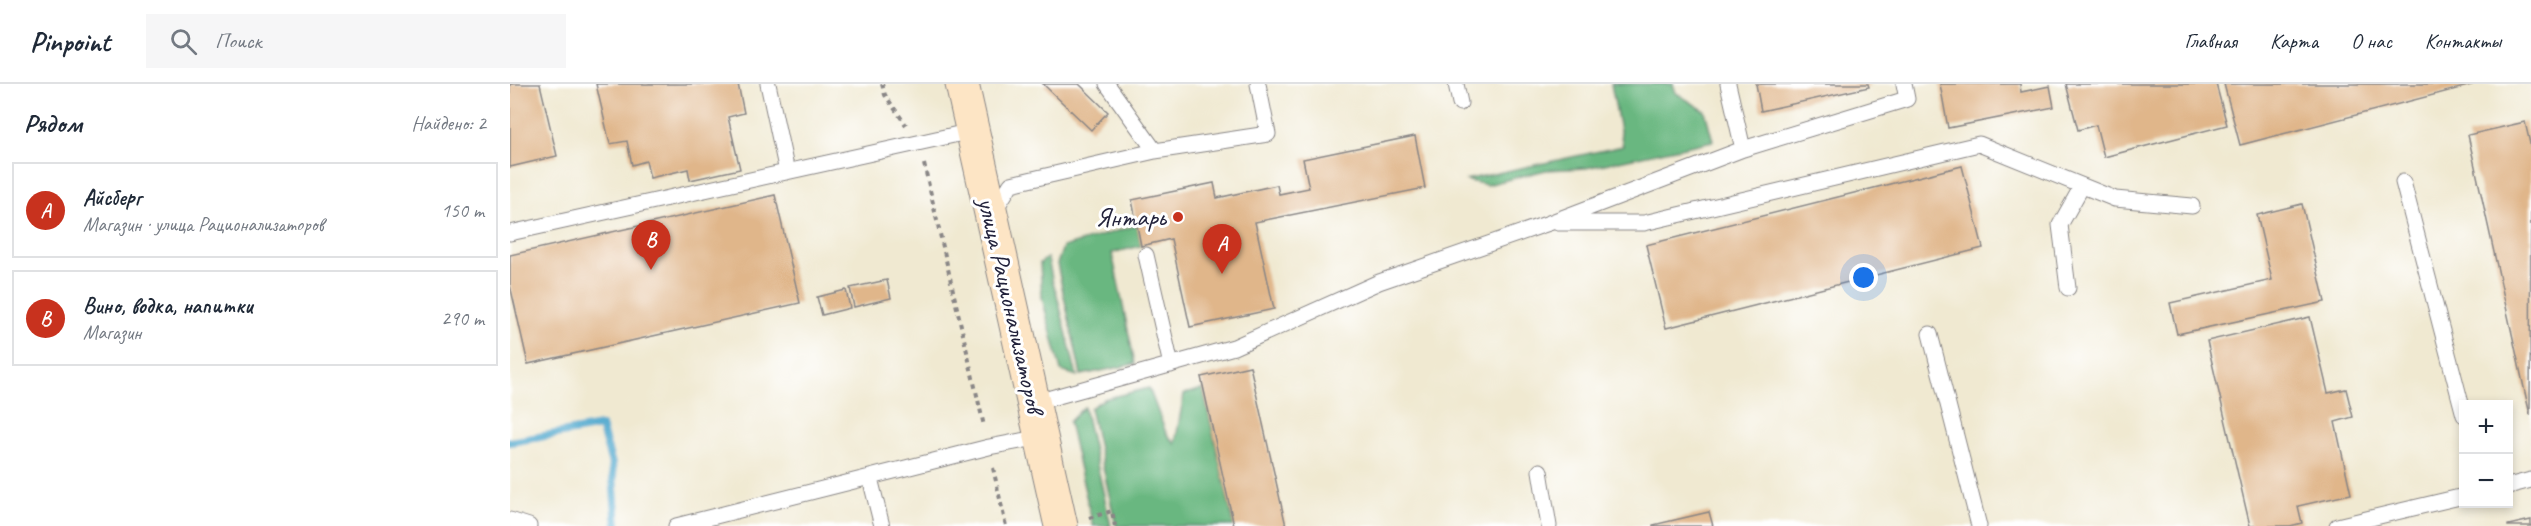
<!DOCTYPE html>
<html lang="ru">
<meta charset="utf-8">
<style>
:root{--surface:#fff;--page:#f6f6f7;--text:#1f2937;--muted:#747a83;--line:#e0e1e3;--accent:#c8321e}
body{margin:0;font-family:Caveat,sans-serif;background:var(--page);color:var(--text)}
.controls{position:absolute;right:18px;bottom:18px;display:grid;overflow:hidden;border-radius:0px;box-shadow:0 3px 9px #0003}
.controls button{width:54px;height:54px;display:grid;place-items:center;padding:0;border:0;border-bottom:2px solid var(--line);background:var(--surface);color:var(--text);font:30px sans-serif}
.you{position:absolute;left:1354px;top:194px;width:21px;height:21px;margin:-15px;border:4px solid #fff;border-radius:50%;background:#1a73e8;box-shadow:0 0 0 9px #1a73e833}
.badge{display:grid;place-items:center;width:39px;height:39px;border-radius:50%;background:var(--accent);color:#fff;font-size:20px;font-weight:700}
.pin{position:absolute;translate:-50% -50px;filter:drop-shadow(0 2px 3px #0008)}
.pin::after{content:'';position:absolute;top:32px;width:21px;height:18px;background:inherit;clip-path:polygon(0 0,100% 0,50% 100%)}
.list{margin:0;padding:0;list-style:none}
h2{display:flex;justify-content:space-between;align-items:center;height:78px;margin:0;padding:0 24px;font-size:26px}
h2 small{font-size:20px;font-weight:400;color:var(--muted)}
.list li{display:grid;grid-template-columns:39px 1fr auto;gap:18px;align-items:center;box-sizing:border-box;height:96px;margin:0 12px 12px;padding:0 12px;border:2px solid var(--line);border-radius:0px}
.list b{display:block;font-size:22px;white-space:nowrap}
.list p{margin:0;font-size:20px;white-space:nowrap;color:var(--muted)}
.list em{font-size:20px;font-style:normal;color:var(--muted)}
.icon{flex:none;width:33px;height:33px;fill:none;stroke:currentColor;stroke-width:2;stroke-linecap:round;stroke-linejoin:round}
.map{position:relative;flex:none;width:2021px;height:442px;overflow:hidden}
header{display:flex;align-items:center;gap:36px;box-sizing:border-box;height:84px;padding:0 30px;background:var(--surface);border-bottom:2px solid var(--line)}
header strong{font-size:28px}
nav{display:flex;gap:33px;margin-inline-start:auto;font-size:21px}
.search{width:420px;height:54px;background:var(--page);display:flex;align-items:center;gap:15px;box-sizing:border-box;padding:0 21px;border-radius:0px;color:var(--muted);font-size:22px}
main{display:flex}
aside{flex:1;background:var(--surface)}
.map>svg:first-child{display:block}
.forest{fill:#69b780;stroke:#466c5e;stroke-width:1.5}
.lines{fill:none;stroke-linecap:round;stroke-linejoin:round}
.stream{stroke:#4fa8cd;stroke-width:8}
.building{fill:#e0b68a}
.lane-casing{stroke:#898686;stroke-width:17}
.secondary-casing{stroke:#898686;stroke-width:35}
.path{stroke:#898686;stroke-width:4;stroke-dasharray:4.5 4.5;stroke-linecap:butt}
.lane{stroke:#fff;stroke-width:15}
.secondary{stroke:#fde5c5;stroke-width:33}
.poi-dot{fill:#c8321e;stroke:#fff;stroke-width:2}
.labels{text-anchor:middle;dominant-baseline:central;stroke-width:6;stroke-linejoin:round;paint-order:stroke}
.poi-label{font-size:26px;fill:#22223b;stroke:#fff;text-anchor:end}
.street-label{font-size:26px;fill:#22223b;stroke:#fff}
</style>
<header>
<strong>Pinpoint</strong>
<div class="search"><svg class="icon" aria-label="search" viewBox="0 0 24 24"><circle cx="10" cy="10" r="6"/><path d="M15 15l6 6"/></svg>Поиск</div>
<nav><a>Главная</a><a>Карта</a><a>О нас</a><a>Контакты</a></nav>
</header>
<main>
<aside>
<h2>Рядом<small>Найдено: 2</small></h2>
<ul class="list">
<li><span class="badge">A</span><div><b>Айсберг</b><p>Магазин · улица Рационализаторов</p></div><em>150 m</em></li>
<li><span class="badge">B</span><div><b>Вино, водка, напитки</b><p>Магазин</p></div><em>290 m</em></li>
</ul>
</aside>
<div class="map">
<svg width="2021" height="442" viewBox="0 0 2021 442">
<rect width="100%" height="100%" fill="#fff"/>
<filter id="ink" filterUnits="userSpaceOnUse"><feTurbulence type="fractalNoise" baseFrequency=".0167" numOctaves="2"/><feDisplacementMap in="SourceGraphic" scale="12" xChannelSelector="R" yChannelSelector="G"/><feConvolveMatrix kernelMatrix="1 2 1 2 8 2 1 2 1" color-interpolation-filters="sRGB"/></filter>
<filter id="wash" filterUnits="userSpaceOnUse"><feTurbulence type="fractalNoise" baseFrequency=".008" numOctaves="4" result="noise"/><feDisplacementMap in="SourceGraphic" scale="24" xChannelSelector="R" yChannelSelector="G"/><feGaussianBlur stdDeviation="1.35" result="paint"/><feColorMatrix in="noise" values="0 0 0 0 0 0 0 0 0 0 0 0 0 0 0 0 0 1.4 0 .05"/><feComposite in="paint" operator="in"/></filter>
<g filter="url(#wash)">
<rect width="100%" height="100%" fill="#f0e9d1"/>
<path class="forest" d="M1101,0H1163L1166,9L1195,27L1203,57L1076,84L1036,86L977,101L955,96L1113,62Z
M627,141L631,162L602,169L625,280L571,291L547,180L553,163Z
M537,174C542,185 540,196 546,207L567,292L551,287L532,214L530,179Z
M639,304L656,349L665,360L674,310L693,305L724,442H606L580,324L594,315Z
M574,323L601,442H583L559,338Z"/>
<g class="lines">
<path class="stream" d="M0,358L91,342L102,380L107,442"/>
</g>
<g id="blocks">
<path class="building" d="M0,0H30L47,72L0,83Z
M86,0H228L234,29L218,33L230,85L180,96L178,85L140,94L136,77L122,81L117,57L100,60Z
M533,0H569L598,28L581,46Z
M1246,0H1358L1359,3L1251,27Z
M1430,0H1510L1511,8L1540,2L1544,23L1438,44Z
M1556,0H1706L1717,41L1594,73L1586,41L1568,46Z
M1714,0H1962V1L1730,61Z
M2015,38L2021,64L2020,331L1958,51Z
M905,52L915,104L745,138L764,225L680,243L661,155L631,162L622,116L704,99L707,114L767,101L769,110L799,104L793,75Z
M1452,82L1473,164L1156,244L1136,161Z
M265,111L290,219L18,280L0,201V171Z
M1792,120L1815,218L1667,250L1660,219L1762,196L1747,131Z
M377,196L381,214L344,223L340,204Z
M336,206L340,224L312,231L307,213Z
M1800,233L1818,309L1836,305L1843,333L1825,338L1841,410L1788,422L1792,439L1780,442H1740L1697,257Z
M740,282L776,442H724L691,293Z
M1199,428L1203,442H1143V441Z
M2021,436V442H1998V441Z"/>
</g>
</g>
<g filter="url(#ink)">
<use href="#blocks" fill-opacity="0" stroke="#898686" stroke-width="1.5"/>
<g class="lines">
<defs>
<path id="lane" d="M258,0L277,88
M946,0L950,19
M1218,0L1233,65
M645,67L758,50L748,0
M1893,98L1954,331
M483,129L501,100L645,67L597,0
M1048,139H1134L1469,60L1605,115L1682,122
M0,149L462,47
M636,171L661,281
M1558,204L1550,141L1572,102
M1420,250L1469,442
M523,319L724,263L869,198L1039,139L1233,65L1397,15L1394,0
M1030,387L1039,442
M360,394L372,442
M1998,402L2021,396
M0,436L19,442
M166,442L479,363L531,353
M1827,442L1954,412"/>
<path id="secondary" d="M452,0L551,442"/>
</defs>
<use href="#lane" class="lane-casing"/>
<use href="#secondary" class="secondary-casing"/>
<path class="path" d="M372,0L375,11L396,41
M414,80L474,342
M483,384L496,442
M579,434L602,427L605,442"/>
<use href="#lane" class="lane"/>
<use href="#secondary" class="secondary"/>
</g>
</g>
<circle class="poi-dot" cx="668" cy="133" r="6"/>
<g class="labels">
<g class="poi-label">
<text x="656" y="133">Янтарь</text>
</g>
<g class="street-label">
<text transform="translate(501 221) rotate(77)">улица Рационализаторов</text>
</g>
</g>
</svg>
<div class="controls">
<button>+</button>
<button>−</button>
</div>
<div class="you"></div>
<div class="pin badge" style="left:712px;top:190px">A</div>
<div class="pin badge" style="left:141px;top:186px">B</div>
</div>
</main>
